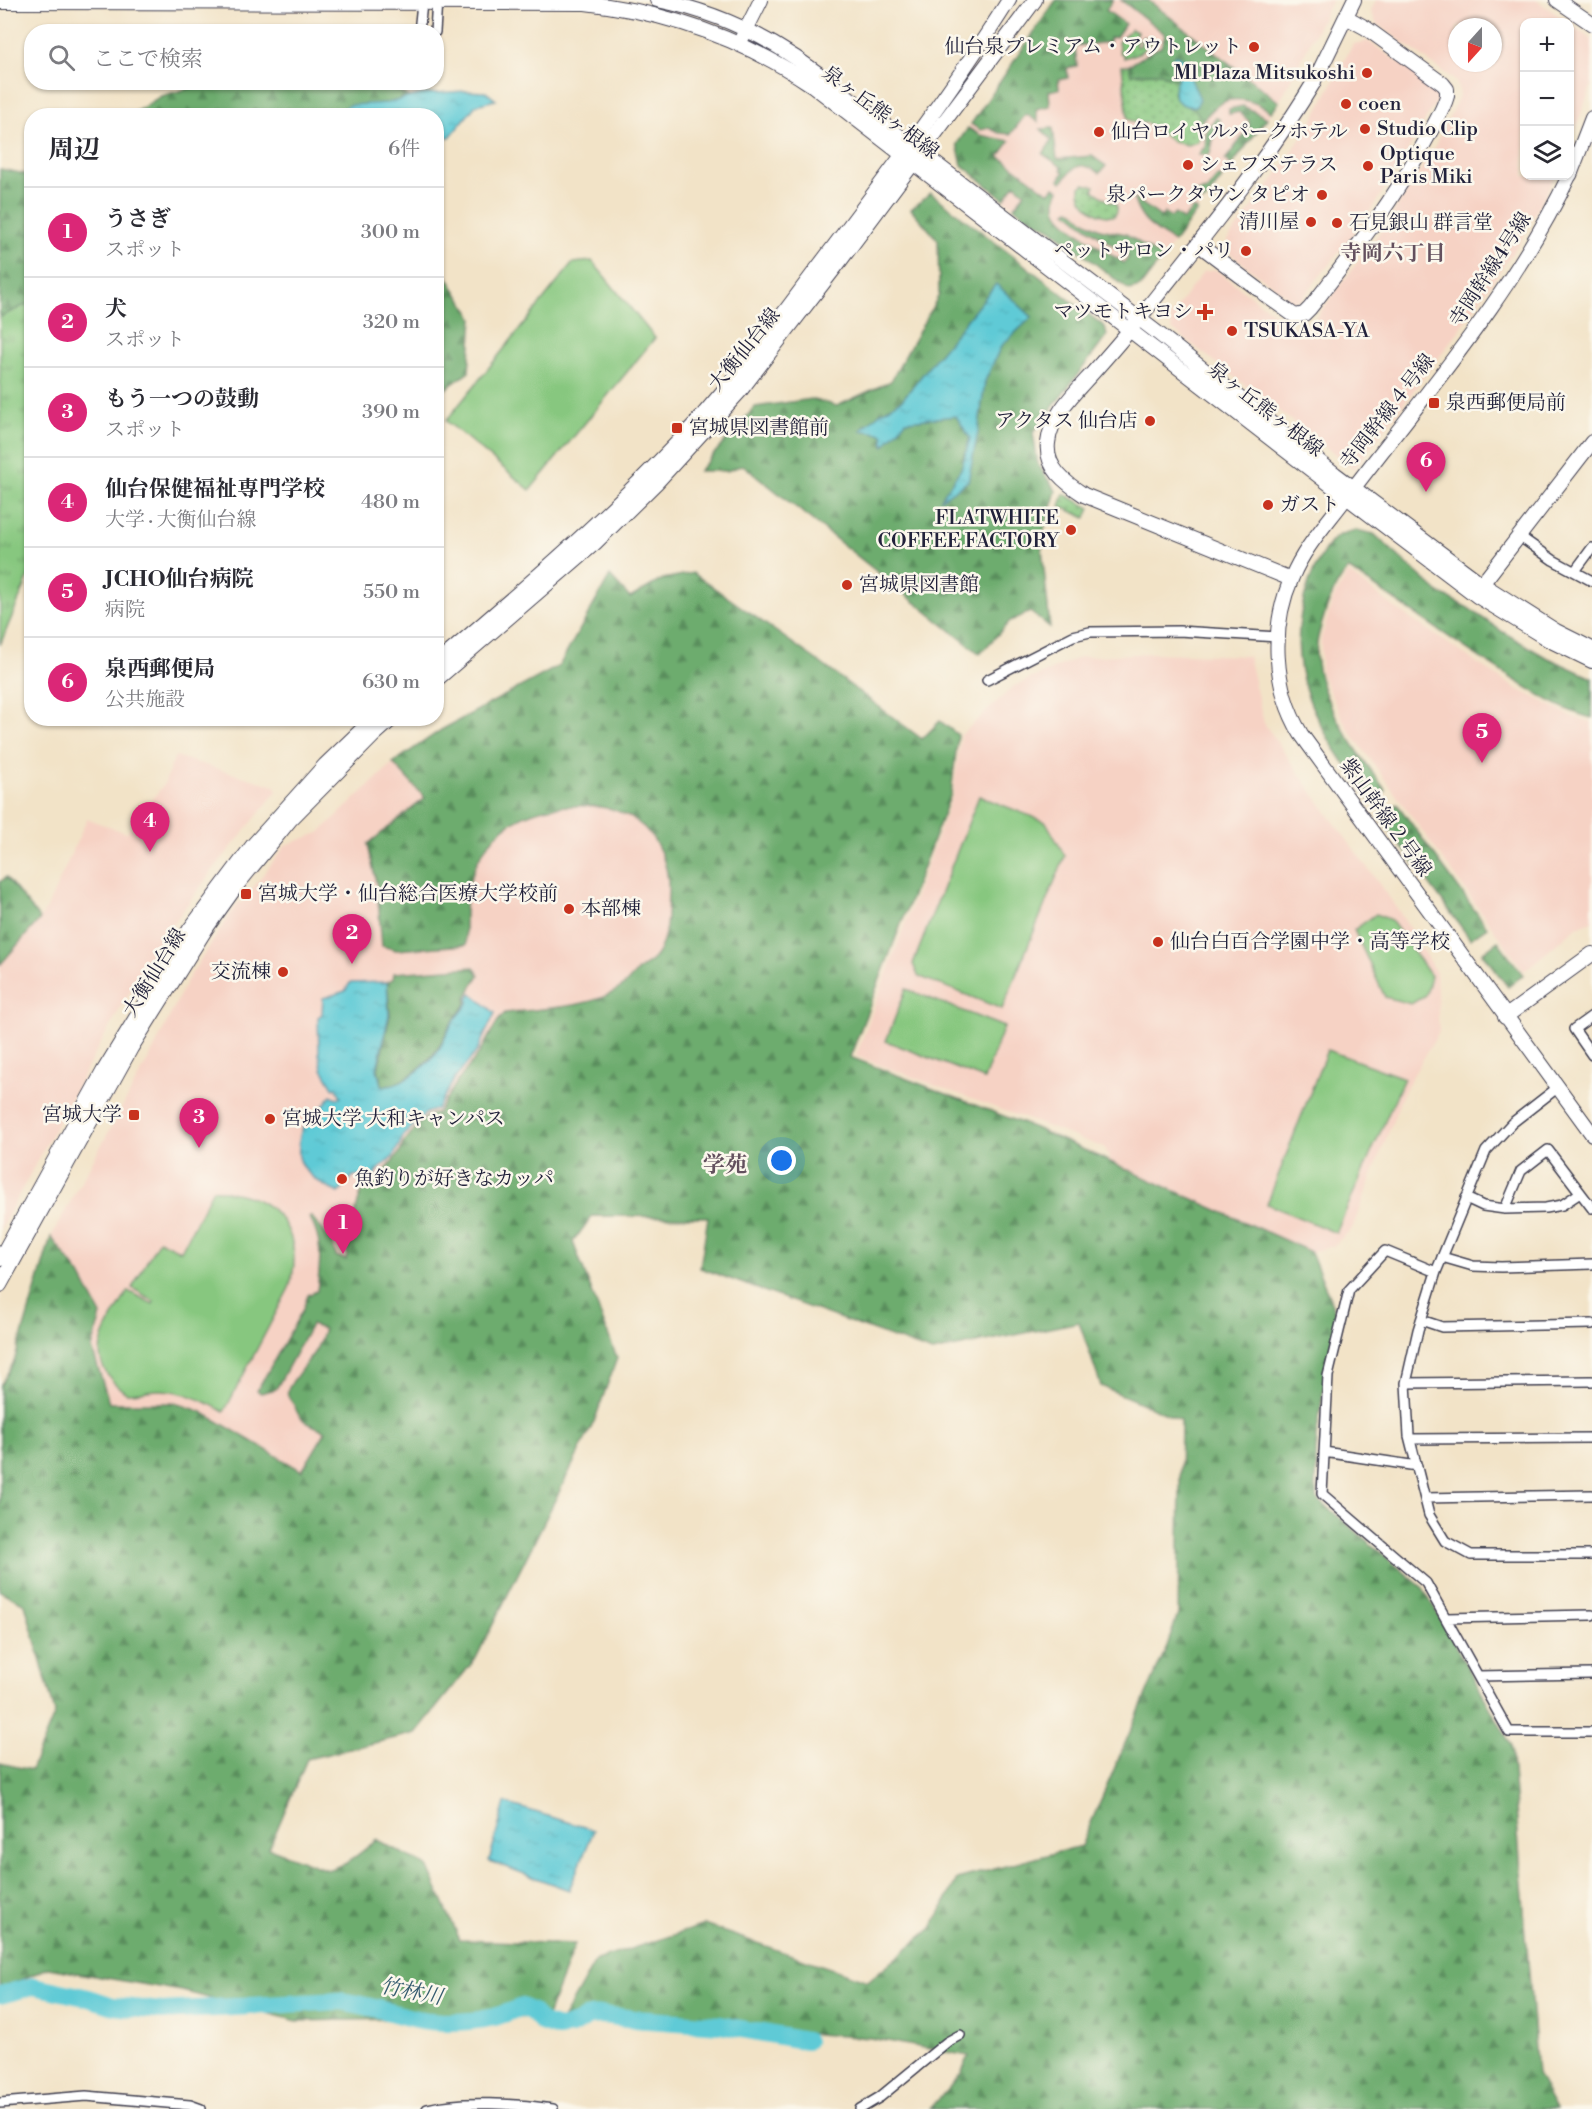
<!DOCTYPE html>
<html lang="ja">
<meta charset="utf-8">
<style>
:root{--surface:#fff;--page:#f2f2f3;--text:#2b2b33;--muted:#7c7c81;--line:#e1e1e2;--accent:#db2777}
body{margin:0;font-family:"Libre Bodoni","Noto Serif JP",serif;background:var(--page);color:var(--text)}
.controls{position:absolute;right:18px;top:18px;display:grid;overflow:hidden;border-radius:12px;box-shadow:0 2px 4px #0004}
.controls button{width:54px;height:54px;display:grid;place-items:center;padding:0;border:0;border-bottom:2px solid var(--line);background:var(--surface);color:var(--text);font:30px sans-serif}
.compass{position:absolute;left:1448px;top:18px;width:54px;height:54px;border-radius:50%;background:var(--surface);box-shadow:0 2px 4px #0004;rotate:201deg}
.you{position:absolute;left:782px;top:1161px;width:21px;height:21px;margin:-15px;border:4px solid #fff;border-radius:50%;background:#1a73e8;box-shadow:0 0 0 9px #1a73e833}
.badge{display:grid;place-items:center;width:39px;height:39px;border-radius:50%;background:var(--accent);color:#fff;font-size:20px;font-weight:700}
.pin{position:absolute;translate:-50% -50px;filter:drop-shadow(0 2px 3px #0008)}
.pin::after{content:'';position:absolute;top:32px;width:21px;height:18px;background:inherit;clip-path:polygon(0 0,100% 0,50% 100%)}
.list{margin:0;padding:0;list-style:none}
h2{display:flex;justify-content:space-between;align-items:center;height:78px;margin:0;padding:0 24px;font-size:26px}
h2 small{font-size:20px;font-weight:400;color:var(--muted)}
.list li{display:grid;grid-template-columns:39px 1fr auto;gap:18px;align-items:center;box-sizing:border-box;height:90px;padding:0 24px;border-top:2px solid var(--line)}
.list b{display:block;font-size:22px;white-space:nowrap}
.list p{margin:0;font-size:20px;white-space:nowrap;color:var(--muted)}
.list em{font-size:20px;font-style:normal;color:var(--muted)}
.icon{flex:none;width:33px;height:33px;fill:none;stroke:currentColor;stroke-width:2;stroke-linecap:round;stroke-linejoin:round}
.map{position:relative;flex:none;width:1592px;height:2109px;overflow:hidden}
.search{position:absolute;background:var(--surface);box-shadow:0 2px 4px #0004;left:24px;top:24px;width:420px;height:66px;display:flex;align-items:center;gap:15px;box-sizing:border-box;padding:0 21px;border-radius:24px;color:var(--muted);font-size:22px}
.panel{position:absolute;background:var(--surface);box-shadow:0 2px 4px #0004;left:24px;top:108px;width:420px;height:618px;border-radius:24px}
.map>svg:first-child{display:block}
.built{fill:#f6d2c4;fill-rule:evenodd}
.grass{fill:url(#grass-tufts);stroke:#54745d;stroke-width:1.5}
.forest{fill:url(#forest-firs);stroke:#486754;stroke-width:1.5;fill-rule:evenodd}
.garden{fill:url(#garden-dots);stroke:#54745d;stroke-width:1.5}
.pitch{fill:#87c77f;stroke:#54745d;stroke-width:1.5}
.water{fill:url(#water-ripples);stroke:#407688;stroke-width:1.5}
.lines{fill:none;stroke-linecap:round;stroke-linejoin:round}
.river{stroke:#5ecad6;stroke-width:18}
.street-casing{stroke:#413f50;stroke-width:12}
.secondary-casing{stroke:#413f50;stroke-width:16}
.street{stroke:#fff;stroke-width:9}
.secondary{stroke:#fff;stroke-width:14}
.poi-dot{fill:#c8321e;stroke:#fbf7ec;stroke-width:2}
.labels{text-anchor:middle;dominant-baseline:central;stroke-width:5;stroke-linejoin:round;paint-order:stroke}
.poi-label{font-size:20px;fill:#22223b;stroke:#fbf7ec;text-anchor:start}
.street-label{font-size:20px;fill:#22223b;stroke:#fbf7ec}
.neighbourhood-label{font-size:21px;font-weight:bold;fill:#63505e;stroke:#fbf7ec}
.water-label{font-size:21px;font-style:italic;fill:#375d71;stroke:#fbf7ec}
.quarter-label{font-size:22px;font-weight:bold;fill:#63505e;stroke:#fbf7ec}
</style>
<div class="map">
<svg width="1592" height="2109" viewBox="0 0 1592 2109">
<defs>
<pattern id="grass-tufts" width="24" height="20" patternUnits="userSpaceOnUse" patternTransform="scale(1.5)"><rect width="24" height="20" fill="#87c77f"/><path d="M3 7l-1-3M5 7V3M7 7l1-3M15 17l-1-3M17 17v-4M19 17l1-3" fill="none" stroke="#6ea169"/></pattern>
<pattern id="forest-firs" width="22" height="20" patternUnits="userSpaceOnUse" patternTransform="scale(1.5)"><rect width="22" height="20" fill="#6dac6e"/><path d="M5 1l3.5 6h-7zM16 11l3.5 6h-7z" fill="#598c5c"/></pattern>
<pattern id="garden-dots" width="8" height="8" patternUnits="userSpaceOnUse" patternTransform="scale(1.5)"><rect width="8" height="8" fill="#87c77f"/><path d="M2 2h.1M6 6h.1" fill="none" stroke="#6ea169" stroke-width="1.8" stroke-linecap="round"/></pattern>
<pattern id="water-ripples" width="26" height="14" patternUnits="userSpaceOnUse" patternTransform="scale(1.5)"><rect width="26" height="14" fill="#5ecad6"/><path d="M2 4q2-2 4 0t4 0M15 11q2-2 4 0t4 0" fill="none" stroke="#51adb9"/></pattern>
</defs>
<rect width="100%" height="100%" fill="#fbf7ec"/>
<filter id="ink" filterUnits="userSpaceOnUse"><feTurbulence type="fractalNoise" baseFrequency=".0167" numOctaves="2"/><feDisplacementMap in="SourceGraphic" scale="12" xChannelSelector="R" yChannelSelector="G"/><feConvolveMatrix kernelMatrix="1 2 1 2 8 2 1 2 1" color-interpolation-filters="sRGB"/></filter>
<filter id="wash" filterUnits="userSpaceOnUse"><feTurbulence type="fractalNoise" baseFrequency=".008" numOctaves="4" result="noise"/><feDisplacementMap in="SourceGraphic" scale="24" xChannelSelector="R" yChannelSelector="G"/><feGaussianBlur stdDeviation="1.35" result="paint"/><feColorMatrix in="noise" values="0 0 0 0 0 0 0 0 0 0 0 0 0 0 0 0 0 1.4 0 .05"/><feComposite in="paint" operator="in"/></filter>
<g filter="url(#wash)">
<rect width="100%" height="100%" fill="#f2e3c7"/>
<path class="built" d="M1056,0H1332L1281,99L1140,287L1129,290L1051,229L1024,215L962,165L957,144Z
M1376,0H1536L1568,22H1524V176H1555L1520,242L1453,339L1354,469L1172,329L1170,317L1203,272L1216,270L1303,335L1383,228L1410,188L1433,150L1460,94L1456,82L1453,79L1376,23L1371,11ZM1457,27H1493V63H1457Z
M1570,24L1592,40V84L1570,144Z
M1368,41L1436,88L1439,97L1392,178L1365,219L1301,300L1293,301L1228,252L1227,240L1272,182L1314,118L1353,44Z
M1348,573L1408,617L1515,688L1573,717L1592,722V921L1577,927L1524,971L1346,726L1321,674V638L1334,597Z
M1153,653L1248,656L1264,723L1310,789L1399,911L1436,973L1439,1032L1404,1091L1352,1229L1333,1246L1311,1252L1116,1174L1105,1148L856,1056L953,794L961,735L1014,686L1080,657Z
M175,756L275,786L277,791L213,870L153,951L100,1044L0,1230V965L40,919L47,908L87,819L127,833L164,784Z
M393,763L425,798L368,844L377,887L396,950L405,949L465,917L468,890L477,862L494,837L519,817L554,806L604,807L622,812L637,821L648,831L664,860L669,883L665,931L660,950L652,962L639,969L620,988L603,997L576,1005L505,1013L497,1021L479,1053L457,1082L438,1112L428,1116L420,1123L403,1143L401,1152L376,1182L361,1192L351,1228L347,1260L336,1256L332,1242L314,1225L321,1254L317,1291L308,1295L276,1389L311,1325L324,1329L317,1348L298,1376L292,1381L289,1399L294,1405L295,1412L312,1426L326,1431L302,1471L241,1434L177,1403H109L92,1348L101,1315L80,1275L51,1237L154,1049L186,982L235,907L239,902L241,903L286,845L319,833Z"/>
<path class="grass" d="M0,212L32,230L31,571L0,645Z"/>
<path class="forest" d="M1056,0H1113L1106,10L1125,24L1116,37L1109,38V42L1075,46L1077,66L1067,68L1068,78L1058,80L1059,89L1049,91L1050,106L1036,109L1038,122L1026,114L1011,134L999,133L989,128L980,130L971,124Z
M1121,0H1148L1279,102L1271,112C1258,102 1237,95 1221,103C1214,107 1208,115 1202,120L1192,107L1196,106L1190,77V64L1177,69L1179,71L1178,80C1156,73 1154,72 1131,74L1129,65C1140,60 1150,50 1161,47L1165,34Z
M231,82L316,85L383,84L415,99L420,116H129L161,96L194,87Z
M1243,106L1267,118L1232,165L1225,160L1249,128V121L1239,112L1229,114V109Z
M1216,117L1220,120C1211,129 1215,143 1209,155H1199L1201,150L1205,148L1206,131Z
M968,128L980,135L1010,141L999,156L1049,193L1054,187L1059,190C1056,196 1054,206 1058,213C1064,226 1110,254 1124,263L1129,257L1080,222L1067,211L1069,209L1074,211L1085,221L1100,229L1126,234L1162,258L1140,287L1129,290L1051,229L1024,215L1014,207L1025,193L1015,184L1004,199L962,165L957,144Z
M1053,128L1057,159L1092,156L1106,166L1100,173C1081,161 1075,164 1062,182L1059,180L1064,172L1061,170L1063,168L1043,154L1052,140L1041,129Z
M0,169L31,175L32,302L0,317Z
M1218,176L1222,178L1205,201H1194L1193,193L1207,190Z
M931,193L1105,327L1107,336L1033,433L1038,465L1056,491L1041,540L1050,627L1030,612L1010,621L980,654L743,465L727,471H699L755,407L812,399L837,406L891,381L939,295L938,240L911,209ZM996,284L1032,317L1001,346L985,381L978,432L968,481L941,499L961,469L970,438L956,416L906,421L884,445L883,434L862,430L880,413L902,400Z
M1133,197L1161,217L1165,213L1171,217L1175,214L1183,220L1193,208L1197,211L1174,242C1153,228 1140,223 1133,197Z
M436,264L440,266L473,318L469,372L437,395Z
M1356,530L1374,534L1439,593L1468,608L1503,632L1544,656L1592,678V718C1562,711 1536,693 1510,677C1455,643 1403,604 1348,569C1335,586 1332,594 1325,613C1320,629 1314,646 1317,663C1323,708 1360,755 1386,791L1371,801C1319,728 1278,675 1309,582C1314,569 1326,542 1338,536C1343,533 1350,532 1356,530Z
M693,573L818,661L922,739L940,721L958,735L951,794L850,1057L1035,1128L1311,1252L1336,1314L1316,1437V1498L1423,1588L1511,1745L1537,2074L1556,2109H930L961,2074L969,2056L870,2038L695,2025L561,2021L596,1960L704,1925L868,1981L932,1928L957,1879L1081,1846L1167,1646L1178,1614L1181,1420L1101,1386L1079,1322L932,1352L700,1268L708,1217L592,1216L573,1242L617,1358L594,1422L476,1658L416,1733L307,1759L269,1848L327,1870L347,1863L377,1840L427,1866L460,1940L575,1944L547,2016L297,2021L182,1991L48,1968L0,1989V1763L31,1770L55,1713L25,1604L0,1591V1386L14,1362L51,1237L80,1275L101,1315L92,1348L109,1403H177L202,1412L302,1471L326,1431C311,1425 300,1422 295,1407C292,1400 286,1398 288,1390C289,1384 310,1359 315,1351C319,1345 321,1337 324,1329L311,1325L276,1389L261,1393L257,1391L303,1309L308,1295L317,1291C320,1264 324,1241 309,1217L311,1216L332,1242L336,1256L346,1260L351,1228L361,1192L376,1182L400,1152L403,1143L420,1123L428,1116L438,1112L457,1082L479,1053L498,1021L505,1013C541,1008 590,1009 620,988C628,983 633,974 640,969C649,962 653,962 659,951C668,933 667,912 668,893C670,867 658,836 636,821C617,807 594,805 571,806C513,807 475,842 466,899C464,914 465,930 466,945L396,950L382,946L377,887L368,844L425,798L393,763L441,730L559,666L610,576L630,598L663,579Z
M1397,804L1487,927L1470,939L1380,817Z
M6,877L40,919L0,965V882Z
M1498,941L1523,975L1508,987L1482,953Z
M474,967L479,975L466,997L467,1001C464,1010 456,1016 451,1024C445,1033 442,1044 435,1052C426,1064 396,1090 382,1085L378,1069L390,1015L387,982L393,979L394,973Z"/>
<path class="garden" d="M1131,29L1137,32L1134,36L1139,39L1135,44L1136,47L1140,46L1142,37H1146L1151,43L1139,53L1124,58L1123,54L1120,53L1118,42Z
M1129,65L1131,74L1161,73L1167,77L1178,80C1166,102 1182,100 1193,108C1197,111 1200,117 1202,120L1198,142L1187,145L1173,142L1147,123H1136L1128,119L1122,66Z
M1084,184L1095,186L1093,190L1111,203L1113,201C1118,206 1119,211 1114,216C1098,218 1078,204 1080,187Z
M1064,494L1090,508L1086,518L1060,506Z"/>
<path class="pitch" d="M592,261L655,338L530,490L446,421L573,263Z
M979,796L1046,822L1065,856L1002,1009L918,976L913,964Z
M1376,914L1391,920L1431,976L1426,995L1411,1004L1385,997L1354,930Z
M906,989L1004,1027L984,1079L886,1041Z
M1327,1050L1404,1078L1336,1233L1267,1204Z
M213,1189C222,1191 231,1192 240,1194C287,1205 303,1245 289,1288L224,1412C205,1401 183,1390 160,1390C149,1390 138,1393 126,1393C79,1358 106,1331 128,1291L153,1304L154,1301L132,1288L159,1240L181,1251Z"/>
<path class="water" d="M1175,55L1190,64V77L1200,99L1196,106C1186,108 1174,103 1174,91C1174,84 1179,79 1179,71C1176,67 1169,60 1175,55Z
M466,91L486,92L496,100L476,105L450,137H437L436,116L335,115V113L349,105L388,103L421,94Z
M996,284L1032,317L1001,346L985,381L978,432L968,481L940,500L961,469L970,438L956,416L906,421L884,446L883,434L861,430L880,413L902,400Z
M387,982L389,1015L377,1069L381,1085C396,1092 427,1065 436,1053C443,1045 446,1034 452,1024C457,1016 465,1010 469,1001L468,998L471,993L495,1013L477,1051L454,1080L437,1109L426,1113L404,1135L393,1157L382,1166L376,1173L375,1180L370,1182L365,1177L353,1176L339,1193C326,1188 304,1174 300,1160C298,1156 299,1150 299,1146C299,1139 300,1133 303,1128C311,1115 324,1108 331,1095L337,1098L341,1097L336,1087L334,1089L322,1069L319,1054L318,1017L322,1014L323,998L345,991L350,983Z
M505,1803L594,1830L569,1890L489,1861Z"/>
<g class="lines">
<path class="river" d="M0,1995L34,1986L89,1998L113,2006L162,2011L339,2001C366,2004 390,2013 416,2019C441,2024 471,2022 495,2017C504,2014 513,2010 522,2007L532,2012L541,2022L558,2028L571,2026L590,2016L602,2015L634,2019L720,2025L806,2041"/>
</g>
</g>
<g filter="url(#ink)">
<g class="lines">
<defs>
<path id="street" d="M419,32L422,3
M435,32L437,0
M1519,536L1553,560L1592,581
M1575,571L1592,548
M987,680L1073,636L1090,632L1179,631L1278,637
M1592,1016L1574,1029L1592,1055
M1557,1088L1512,1123L1486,1151L1436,1272L1418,1330L1406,1383L1409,1436L1429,1515L1445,1541L1471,1555H1592
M1466,1198L1483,1206L1505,1209L1546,1208L1562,1205L1580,1193
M1505,1209L1521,1171L1548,1150L1592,1208
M1442,1257L1473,1266L1501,1267L1592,1264
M1436,1272L1385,1251L1349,1290L1328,1376L1322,1494L1426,1583L1509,1732H1592
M1421,1320L1442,1327L1592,1324
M1406,1383L1592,1381
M1410,1439L1592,1438
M1324,1452L1417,1466
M1425,1498L1592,1495
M1446,1618L1592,1615
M1478,1676L1592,1674
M0,2103L86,2096L190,2105L201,2109
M427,2109C461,2100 518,2104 553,2109
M860,2109L880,2097L947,2042L960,2035"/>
<path id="secondary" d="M657,0C724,13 786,46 839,90L1159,334L1335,474L1482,584L1556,631L1592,649
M1557,0L1592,24
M0,2L585,3C668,12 742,38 812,85L1328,483L1477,596L1549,640L1592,661
M742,38L761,0
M1317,76L1354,0
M1570,175L1592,118
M1569,176C1522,274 1454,359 1387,445C1368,469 1350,493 1331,517C1316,536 1301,555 1292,577C1270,627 1273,688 1301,734L1592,1134
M1198,244L1258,289
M1264,294L1295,316L1304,314L1310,308C1352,254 1395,199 1427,138C1434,124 1443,111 1447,96V89L1443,84L1366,28L1346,17
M1291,579L1084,495C1066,483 1045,468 1048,443C1051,413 1078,390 1097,368C1112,351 1127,334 1141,316C1201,240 1264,165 1314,82
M1482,584L1592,442
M436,664C518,594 600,524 674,446C728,391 773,327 819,266C885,179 951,92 1009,0
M436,680L595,543L656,483L740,391L840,261L1035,0
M1505,1017L1592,954
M0,1259L103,1072L190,929L253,845L325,765L374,718
M0,1285L131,1048L207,927L237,885L290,820L374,735L393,718"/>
</defs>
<use href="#street" class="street-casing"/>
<use href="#secondary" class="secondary-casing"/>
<use href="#street" class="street"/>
<use href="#secondary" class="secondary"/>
</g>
</g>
<g class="poi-dot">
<circle cx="1254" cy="47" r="6"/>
<circle cx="1367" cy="73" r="6"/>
<circle cx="1346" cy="104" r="6"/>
<circle cx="1365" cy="129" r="6"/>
<circle cx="1099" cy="132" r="6"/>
<circle cx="1188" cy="165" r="6"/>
<circle cx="1368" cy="166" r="6"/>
<circle cx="1322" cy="195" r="6"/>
<circle cx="1311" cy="222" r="6"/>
<circle cx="1337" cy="223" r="6"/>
<circle cx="1246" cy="251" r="6"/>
<path d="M1202 303h6v6h6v6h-6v6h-6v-6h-6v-6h6z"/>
<circle cx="1232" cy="331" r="6"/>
<rect x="1428" y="397" width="12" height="12" rx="3"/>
<circle cx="1150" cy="421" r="6"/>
<rect x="671" y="422" width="12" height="12" rx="3"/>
<circle cx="1268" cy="505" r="6"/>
<circle cx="1071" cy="530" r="6"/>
<circle cx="847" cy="585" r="6"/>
<rect x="240" y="888" width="12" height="12" rx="3"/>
<circle cx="569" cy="909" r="6"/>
<circle cx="1158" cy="942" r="6"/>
<circle cx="283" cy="972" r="6"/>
<rect x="128" y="1109" width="12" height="12" rx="3"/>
<circle cx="270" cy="1119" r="6"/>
<circle cx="342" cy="1179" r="6"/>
</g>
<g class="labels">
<g class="poi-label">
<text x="1242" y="47" text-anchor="end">仙台泉プレミアム・アウトレット</text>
<text x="1355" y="73" text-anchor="end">Ml Plaza Mitsukoshi</text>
<text x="1358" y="104">coen</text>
<text x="1377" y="129">Studio Clip</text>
<text x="1111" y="132">仙台ロイヤルパークホテル</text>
<text x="1380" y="154">Optique<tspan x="1380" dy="23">Paris Miki</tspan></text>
<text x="1200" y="165">シェフズテラス</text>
<text x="1310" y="195" text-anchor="end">泉パークタウン タピオ</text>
<text x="1299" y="222" text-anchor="end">清川屋</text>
<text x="1349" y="223">石見銀山 群言堂</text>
<text x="1234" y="251" text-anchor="end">ペットサロン・パリ</text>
<text x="1193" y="312" text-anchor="end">マツモトキヨシ</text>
<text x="1244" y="331">TSUKASA-YA</text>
<text x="1446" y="403">泉西郵便局前</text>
<text x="1138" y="421" text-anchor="end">アクタス 仙台店</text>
<text x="689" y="428">宮城県図書館前</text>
<text x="1280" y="505">ガスト</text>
<text x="1059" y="518" text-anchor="end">FLATWHITE<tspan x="1059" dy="23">COFFEE FACTORY</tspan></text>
<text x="859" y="585">宮城県図書館</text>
<text x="258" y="894">宮城大学・仙台総合医療大学校前</text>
<text x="581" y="909">本部棟</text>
<text x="1170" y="942">仙台白百合学園中学・高等学校</text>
<text x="271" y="972" text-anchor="end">交流棟</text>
<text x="122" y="1115" text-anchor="end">宮城大学</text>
<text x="282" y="1119">宮城大学 大和キャンパス</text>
<text x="354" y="1179">魚釣りが好きなカッパ</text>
</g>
<g class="street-label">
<text transform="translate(880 113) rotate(37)">泉ヶ丘熊ヶ根線</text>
<text transform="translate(1491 270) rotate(-57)">寺岡幹線4号線</text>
<text transform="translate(745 350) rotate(-51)">大衡仙台線</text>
<text transform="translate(1265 410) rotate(38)">泉ヶ丘熊ヶ根線</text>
<text transform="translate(1388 412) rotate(-52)">寺岡幹線４号線</text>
<text transform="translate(1385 818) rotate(54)">紫山幹線２号線</text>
<text transform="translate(155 973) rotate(-58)">大衡仙台線</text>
</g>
<g class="neighbourhood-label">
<text x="1393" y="254">寺岡六丁目</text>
</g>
<g class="water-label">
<text transform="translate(411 1992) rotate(11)">竹林川</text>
</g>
<g class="quarter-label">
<text x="725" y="1165">学苑</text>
</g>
</g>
</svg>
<div class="controls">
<button>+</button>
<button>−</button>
<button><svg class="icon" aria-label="layers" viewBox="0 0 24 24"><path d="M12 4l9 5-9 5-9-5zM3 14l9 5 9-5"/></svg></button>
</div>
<svg class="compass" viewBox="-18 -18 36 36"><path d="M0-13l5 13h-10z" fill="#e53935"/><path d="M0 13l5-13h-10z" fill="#7c7c81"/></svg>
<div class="you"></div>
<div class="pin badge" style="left:343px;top:1254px">1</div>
<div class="pin badge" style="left:352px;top:964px">2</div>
<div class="pin badge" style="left:199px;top:1148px">3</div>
<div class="pin badge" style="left:150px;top:852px">4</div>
<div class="pin badge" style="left:1482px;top:763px">5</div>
<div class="pin badge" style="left:1426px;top:492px">6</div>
<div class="search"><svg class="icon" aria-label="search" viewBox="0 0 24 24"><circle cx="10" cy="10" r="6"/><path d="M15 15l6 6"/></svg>ここで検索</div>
<section class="panel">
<h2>周辺<small>6件</small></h2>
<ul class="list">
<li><span class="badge">1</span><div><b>うさぎ</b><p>スポット</p></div><em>300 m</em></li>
<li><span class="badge">2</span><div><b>犬</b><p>スポット</p></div><em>320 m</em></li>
<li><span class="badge">3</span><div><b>もう一つの鼓動</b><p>スポット</p></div><em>390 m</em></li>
<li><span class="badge">4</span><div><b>仙台保健福祉専門学校</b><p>大学 · 大衡仙台線</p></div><em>480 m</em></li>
<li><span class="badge">5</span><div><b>JCHO仙台病院</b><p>病院</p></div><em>550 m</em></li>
<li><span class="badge">6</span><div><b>泉西郵便局</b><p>公共施設</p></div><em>630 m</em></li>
</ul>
</section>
</div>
